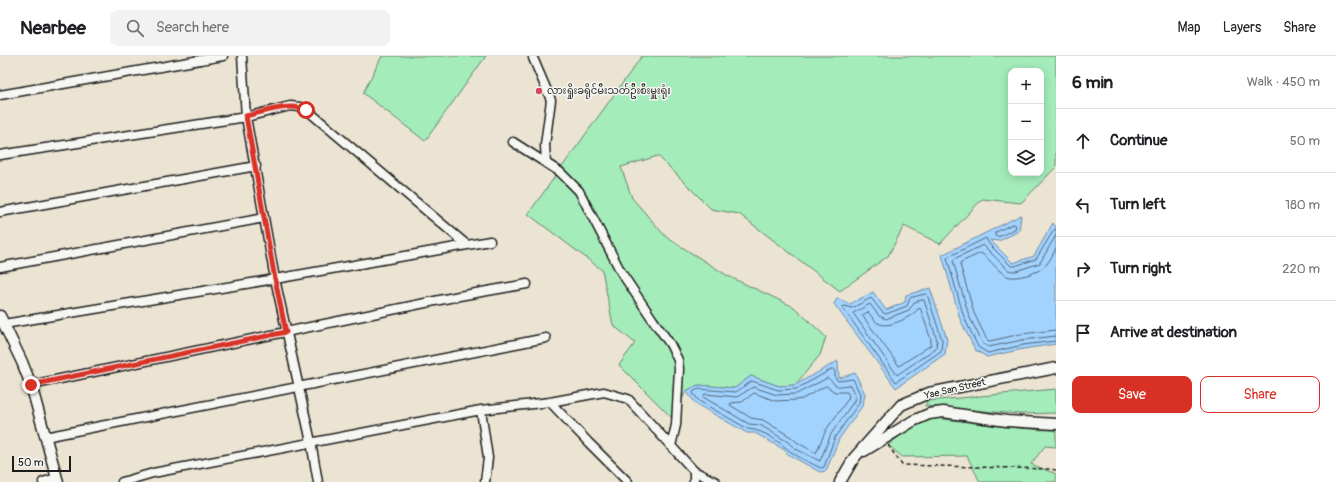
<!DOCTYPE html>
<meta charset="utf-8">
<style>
:root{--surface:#fff;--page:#f2f2f2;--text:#202124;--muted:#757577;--line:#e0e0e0;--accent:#d93025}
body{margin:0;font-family:Pangolin,"Noto Sans Myanmar",sans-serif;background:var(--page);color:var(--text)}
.controls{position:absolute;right:12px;top:12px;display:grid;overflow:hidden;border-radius:8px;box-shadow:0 2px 10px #0003}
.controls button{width:36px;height:36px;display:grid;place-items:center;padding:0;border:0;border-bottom:1px solid var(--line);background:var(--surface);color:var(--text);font:20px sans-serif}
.scale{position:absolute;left:12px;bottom:10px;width:59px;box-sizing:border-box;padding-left:4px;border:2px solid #1c1c1c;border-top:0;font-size:11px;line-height:14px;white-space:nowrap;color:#1c1c1c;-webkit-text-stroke:3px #f6f6f2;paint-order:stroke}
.stop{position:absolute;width:12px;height:12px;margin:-9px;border:3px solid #d93025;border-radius:50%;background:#fff}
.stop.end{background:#d93025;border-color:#fff;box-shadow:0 1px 4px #0008}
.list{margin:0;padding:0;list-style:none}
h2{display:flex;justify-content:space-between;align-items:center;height:52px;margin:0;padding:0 16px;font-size:17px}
h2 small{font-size:13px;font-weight:400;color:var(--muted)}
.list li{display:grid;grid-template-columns:26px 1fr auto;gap:12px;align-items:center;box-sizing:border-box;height:64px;padding:0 16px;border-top:1px solid var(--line)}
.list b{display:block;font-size:15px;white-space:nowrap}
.list em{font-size:13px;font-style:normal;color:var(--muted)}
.actions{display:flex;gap:8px;padding:12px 16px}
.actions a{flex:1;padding:9px 0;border:1px solid var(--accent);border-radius:8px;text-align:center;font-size:14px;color:var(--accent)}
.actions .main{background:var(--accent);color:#fff}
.icon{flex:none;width:22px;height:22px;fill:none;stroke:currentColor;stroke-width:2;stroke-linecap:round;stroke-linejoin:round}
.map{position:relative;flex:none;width:1056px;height:426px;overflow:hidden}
header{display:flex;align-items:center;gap:24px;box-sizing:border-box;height:56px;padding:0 20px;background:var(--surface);border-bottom:1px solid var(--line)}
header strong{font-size:19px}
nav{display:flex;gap:22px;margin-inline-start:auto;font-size:14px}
.search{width:280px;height:36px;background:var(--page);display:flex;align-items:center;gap:10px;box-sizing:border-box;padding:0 14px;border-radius:8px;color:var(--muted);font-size:15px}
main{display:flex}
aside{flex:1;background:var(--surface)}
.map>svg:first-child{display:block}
.green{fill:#a4ecba;stroke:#60846b;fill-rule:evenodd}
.water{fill:#a2d3ff;stroke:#6c8aa4}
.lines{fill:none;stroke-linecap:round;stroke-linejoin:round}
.shore{stroke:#526577;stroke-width:1}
.minor-casing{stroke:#1c1c1c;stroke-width:11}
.major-casing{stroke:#1c1c1c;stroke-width:13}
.path{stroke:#1c1c1c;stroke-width:1.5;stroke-dasharray:4 3;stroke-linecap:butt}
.minor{stroke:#f6f6f2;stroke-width:8}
.major{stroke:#f6f6f2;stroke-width:10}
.route{stroke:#d93025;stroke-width:5}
.poi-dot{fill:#d1495b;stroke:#f6f6f2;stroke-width:1.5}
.labels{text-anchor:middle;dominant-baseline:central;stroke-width:3;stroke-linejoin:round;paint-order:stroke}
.poi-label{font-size:10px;fill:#1c1c1c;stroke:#f6f6f2;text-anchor:start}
.street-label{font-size:10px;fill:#1c1c1c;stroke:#f6f6f2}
</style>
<header>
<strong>Nearbee</strong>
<div class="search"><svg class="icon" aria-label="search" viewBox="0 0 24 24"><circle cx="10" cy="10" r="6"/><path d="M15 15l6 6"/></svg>Search here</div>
<nav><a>Map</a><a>Layers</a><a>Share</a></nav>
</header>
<main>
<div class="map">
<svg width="1056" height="426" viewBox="0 0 1056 426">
<rect width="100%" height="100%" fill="#ece4d3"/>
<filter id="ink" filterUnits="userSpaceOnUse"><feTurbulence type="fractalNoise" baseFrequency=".025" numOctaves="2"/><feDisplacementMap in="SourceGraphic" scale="8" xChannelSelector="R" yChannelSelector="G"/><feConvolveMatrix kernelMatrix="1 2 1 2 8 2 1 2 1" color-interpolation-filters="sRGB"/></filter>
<g filter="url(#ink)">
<path class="green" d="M382,0H486L425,85L363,37Z
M642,0H1056V111L1021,147L982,143L940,188L904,170L888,200L840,235L739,158L711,153L658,100L621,111L632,142L666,181L728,220L794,251L826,281L820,299L795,329L779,330L751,320L735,332L698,329L686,335L673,363L619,309L635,287L613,269L602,214L528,158ZM1011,15H1041V117H1011Z
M1056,333V357L1019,358L925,350L927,345Z
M925,361C969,365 1012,374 1056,374V391L1045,390L1031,408L1056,418V426H980L967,400L902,401L888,389Z"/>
<path class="water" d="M1021,159L1019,175L999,185L990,184L1013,207L1034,200L1053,167L1056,171V288L1023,293L987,301L975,294L960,263L942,199Z
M930,232L947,283L945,298L896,332L834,248L837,242L850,248L873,236L886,254L905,246L906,239Z
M838,305L839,322L855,317L865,338L863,349L839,383L826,415L820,416L789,399L783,393L755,377H747L696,348L686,335L698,329L735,332L751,320L779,330L795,329Z"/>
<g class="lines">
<path class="shore" d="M1013,168L1016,169L1015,173L998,181L995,180V177Z
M1056,173L1054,174L1036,203L1015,210H1011L989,188L986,182L948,201L947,202L964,261L978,291L988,297L1023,289L1056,285
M1056,179L1040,207L1016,215H1012L1008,214L983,189L954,203L953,205L969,260L983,288L989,291L1022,284L1056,280
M1056,192C1053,198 1050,205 1045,210C1039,217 1014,224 1007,220C997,215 990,203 981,197L961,206L960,208L974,257L987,284L990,285L1021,278L1056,274
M927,238L942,284L941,295L896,326L842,251L844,250L852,252L871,242L882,256L886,258L907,250L910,242Z
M924,244L937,284L936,292L897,319L853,257L870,248L879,260L886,263L909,254L915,246Z
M918,253L920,252L921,254L931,284V289L899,310L862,259L868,256C872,260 874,266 880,268C889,272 912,261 918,253Z
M833,313L835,315V322L838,325L853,323L860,338L859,347L835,381L824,411L821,412C812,408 800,402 791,396C779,386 765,374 748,373L699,345L693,337L694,335L699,333L736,336L752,325L778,334L796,333Z
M828,322C840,333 834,330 850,329L855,339L854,345L831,378L820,405L794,392L788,386L760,369L749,368L703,341L705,338L737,341L753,331L777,339L796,338Z
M826,330L835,336H847L849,340L848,343L826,374L816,397L798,387L791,381L763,364L751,362L730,349L731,347L742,346L754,337L776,345L796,344L802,343Z"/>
<defs>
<path id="minor" d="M242,0L246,61L275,223L311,386L318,426
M533,2L551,44L545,89L546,107
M0,39L223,0
M513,86L560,116L579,135L621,216L653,264L670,288L678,304L679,313L676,369L671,390
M0,99L246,61L290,50L300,51L307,54L467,189
M0,156L256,110
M0,211L264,162
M4,268L275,223L490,185
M31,329L459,240L527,228
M550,346L589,387L628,426
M481,354L488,402L485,426
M45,381L546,282
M43,426L56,422
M122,426L153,417L481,354L550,346L604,336L628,343L694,415L716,426
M694,426V415"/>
<path id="major" d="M0,260L22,306L31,329L58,426
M864,395L913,365L929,358L943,356L1007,365L1056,368
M840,426L854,402L901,349L929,337L1056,312"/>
</defs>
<use href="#minor" class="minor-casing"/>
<use href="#major" class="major-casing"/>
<path class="path" d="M888,389L902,409L1049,413L1056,414"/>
<use href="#minor" class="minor"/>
<use href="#major" class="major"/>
</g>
</g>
<g class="lines" filter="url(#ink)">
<path class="route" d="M31,329L286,276L275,223L246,60C265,56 289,46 306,54"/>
</g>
<circle class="poi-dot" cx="539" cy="35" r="4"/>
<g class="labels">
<g class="poi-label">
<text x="547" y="35">လားရှိုးခရိုင်မီးသတ်ဦးစီးမှူးရုံး</text>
</g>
<g class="street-label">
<text transform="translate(955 333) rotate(-13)">Yae San Street</text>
</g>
</g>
</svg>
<div class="controls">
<button>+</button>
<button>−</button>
<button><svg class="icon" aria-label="layers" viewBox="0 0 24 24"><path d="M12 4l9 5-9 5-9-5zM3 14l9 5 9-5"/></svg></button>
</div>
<div class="scale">50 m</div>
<div class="stop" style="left:306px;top:54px"></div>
<div class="stop end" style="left:31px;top:329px"></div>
</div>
<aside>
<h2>6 min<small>Walk · 450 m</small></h2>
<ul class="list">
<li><svg class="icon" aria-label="ahead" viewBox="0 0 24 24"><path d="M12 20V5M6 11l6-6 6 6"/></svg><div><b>Continue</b></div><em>50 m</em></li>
<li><svg class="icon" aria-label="left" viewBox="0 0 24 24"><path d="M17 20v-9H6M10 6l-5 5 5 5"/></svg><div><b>Turn left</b></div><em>180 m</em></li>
<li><svg class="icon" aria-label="right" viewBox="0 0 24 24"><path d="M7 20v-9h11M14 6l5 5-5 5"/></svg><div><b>Turn right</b></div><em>220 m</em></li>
<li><svg class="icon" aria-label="arrive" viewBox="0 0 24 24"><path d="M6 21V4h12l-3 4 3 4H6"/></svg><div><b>Arrive at destination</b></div></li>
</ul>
<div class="actions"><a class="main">Save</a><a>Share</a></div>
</aside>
</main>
